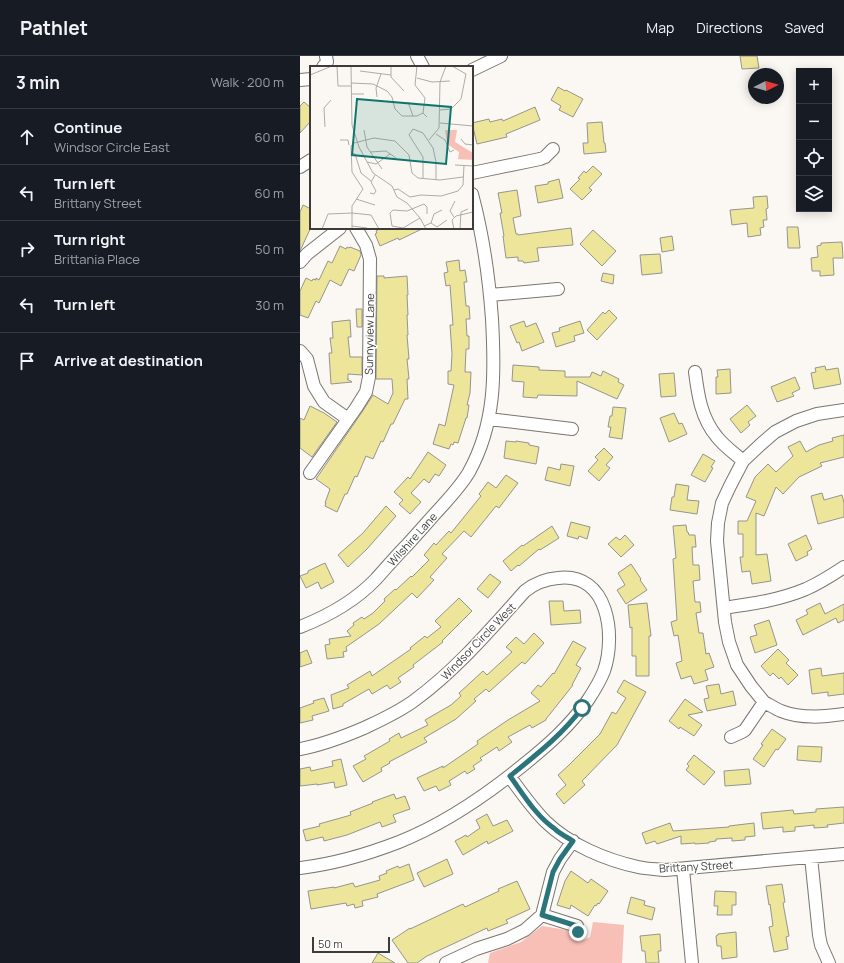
<!DOCTYPE html>
<meta charset="utf-8">
<style>
:root{--surface:#171b24;--page:#20242c;--text:#f1f3f6;--muted:#9ea1a6;--line:#363941}
body{margin:0;font-family:Manrope,sans-serif;background:var(--page);color:var(--text)}
.controls{position:absolute;right:12px;top:12px;display:grid;overflow:hidden;border-radius:0px;box-shadow:0 2px 10px #0003}
.controls button{width:36px;height:36px;display:grid;place-items:center;padding:0;border:0;border-bottom:1px solid var(--line);background:var(--surface);color:var(--text);font:20px sans-serif}
.compass{position:absolute;left:448px;top:12px;width:36px;height:36px;border-radius:50%;background:var(--surface);box-shadow:0 2px 10px #0003;rotate:85deg}
.scale{position:absolute;left:12px;bottom:10px;width:78px;box-sizing:border-box;padding-left:4px;border:2px solid #3d3c3a;border-top:0;font-size:11px;line-height:14px;white-space:nowrap;color:#3d3c3a;-webkit-text-stroke:3px #fff;paint-order:stroke}
.stop{position:absolute;width:12px;height:12px;margin:-9px;border:3px solid #2a747a;border-radius:50%;background:#fff}
.stop.end{background:#2a747a;border-color:#fff;box-shadow:0 1px 4px #0008}
.list{margin:0;padding:0;list-style:none}
h2{display:flex;justify-content:space-between;align-items:center;height:52px;margin:0;padding:0 16px;font-size:17px}
h2 small{font-size:13px;font-weight:400;color:var(--muted)}
.list li{display:grid;grid-template-columns:26px 1fr auto;gap:12px;align-items:center;box-sizing:border-box;height:56px;padding:0 16px;border-top:1px solid var(--line)}
.list b{display:block;font-size:15px;white-space:nowrap}
.list p{margin:0;font-size:13px;white-space:nowrap;color:var(--muted)}
.list em{font-size:13px;font-style:normal;color:var(--muted)}
.icon{flex:none;width:22px;height:22px;fill:none;stroke:currentColor;stroke-width:2;stroke-linecap:round;stroke-linejoin:round}
.map{position:relative;flex:none;width:544px;height:907px;overflow:hidden}
header{display:flex;align-items:center;gap:24px;box-sizing:border-box;height:56px;padding:0 20px;background:var(--surface);border-bottom:1px solid var(--line)}
header strong{font-size:19px}
nav{display:flex;gap:22px;margin-inline-start:auto;font-size:14px}
main{display:flex}
aside{flex:1;background:var(--surface)}
.map>svg:first-child{display:block}
.green{fill:#f7bfb5}
.building{fill:#ede69a;stroke:#95958f}
.lines{fill:none;stroke-linecap:round;stroke-linejoin:round}
.minor-casing{stroke:#797671;stroke-width:14}
.minor{stroke:#fff;stroke-width:12}
.route{stroke:#2a747a;stroke-width:5}
.labels{text-anchor:middle;dominant-baseline:central;stroke-width:3;stroke-linejoin:round;paint-order:stroke}
.street-label{font-size:11px;fill:#3d3c3a;stroke:#fff}
.inset-road{fill:none;stroke:#afaca8;stroke-width:1}
.view{fill:#0f766e;fill-opacity:0.15;stroke:#0f766e;stroke-width:2}
.inset-edge{fill:none;stroke:#3d3c3a;stroke-width:2}
</style>
<header>
<strong>Pathlet</strong>
<nav><a>Map</a><a>Directions</a><a>Saved</a></nav>
</header>
<main>
<aside>
<h2>3 min<small>Walk · 200 m</small></h2>
<ul class="list">
<li><svg class="icon" aria-label="ahead" viewBox="0 0 24 24"><path d="M12 20V5M6 11l6-6 6 6"/></svg><div><b>Continue</b><p>Windsor Circle East</p></div><em>60 m</em></li>
<li><svg class="icon" aria-label="left" viewBox="0 0 24 24"><path d="M17 20v-9H6M10 6l-5 5 5 5"/></svg><div><b>Turn left</b><p>Brittany Street</p></div><em>60 m</em></li>
<li><svg class="icon" aria-label="right" viewBox="0 0 24 24"><path d="M7 20v-9h11M14 6l5 5-5 5"/></svg><div><b>Turn right</b><p>Brittania Place</p></div><em>50 m</em></li>
<li><svg class="icon" aria-label="left" viewBox="0 0 24 24"><path d="M17 20v-9H6M10 6l-5 5 5 5"/></svg><div><b>Turn left</b></div><em>30 m</em></li>
<li><svg class="icon" aria-label="arrive" viewBox="0 0 24 24"><path d="M6 21V4h12l-3 4 3 4H6"/></svg><div><b>Arrive at destination</b></div></li>
</ul>
</aside>
<div class="map">
<svg width="544" height="907" viewBox="0 0 544 907">
<rect width="100%" height="100%" fill="#fbf7f2"/>
<path class="green" d="M293,866L324,869L322,907H188L190,897L221,886L242,870L267,874L279,886L290,881Z"/>
<path class="building" d="M440,0H457L459,12L442,13Z
M258,31L265,35L266,34L283,43L273,61L259,54L261,50L251,44Z
M4,46L11,52V65L0,77V50Z
M235,51L240,64L206,78L207,81L177,88L172,67L189,63L190,66L202,63L203,65Z
M302,66L304,87H305L306,96L284,98L283,87H288L287,67Z
M293,110L302,118L289,132L292,134L282,144L270,133L280,123L278,122L284,115L286,117Z
M259,123L263,142L238,147L235,130L248,128V126Z
M217,134L221,160L213,162L216,178H218V179L271,172L273,189L237,192L239,205L224,207L223,205H218V201L206,202L203,180H204L200,157H202L198,137Z
M467,140L468,152L466,153L467,164H463L464,171L460,172L461,179L448,181L447,167L432,169L430,154L454,152L453,141Z
M3,149L11,153V171L0,195V156Z
M487,171H498L500,192H488Z
M81,172H124L99,184L98,182L80,190L75,178L77,177L76,175Z
M293,174L316,195L302,210L280,188Z
M372,180L374,194L362,196L360,182Z
M542,186L543,202H533L534,219L520,220V215H512L511,202L518,201L517,190L521,189V187Z
M40,190L46,193L47,191L49,192L50,191L60,195L61,199L54,215L49,213L41,230L30,224L19,247L16,245L8,262L0,259V235L6,222L12,225L13,223L16,224V222L19,224L28,205L32,207Z
M360,198L362,217L342,219L340,199Z
M159,204L160,215L165,214L167,226H164L166,250H169L170,263H166L167,280H169V293H166L165,316H171L170,337L167,349H169L167,362H166L158,387L154,386L153,389L151,388L149,393L133,388L139,368L145,370L154,329L148,328V315H151L152,298L150,269H153L150,229L146,230L144,217L148,216L146,206Z
M303,217L314,219L313,228L301,225Z
M77,220H84V222L107,220L108,239H107L108,259H107L108,279H107L109,303H107L109,323H107L108,343H105L93,368H91L83,386L81,385L73,403L66,400L57,421L55,420L47,438H45L37,456L25,450L26,447H25L30,433L16,423L62,356L73,339L88,348L93,337L92,323H76Z
M56,253H62V271H57Z
M309,254L317,262L297,284L287,274L303,256L305,258Z
M50,264L51,281H48L50,301H62V319L48,318V323H47L52,326L31,328L29,297H32L30,282H33L32,266Z
M224,265L226,271L236,267L244,286L222,295L219,286L217,287L210,270Z
M280,265L284,277L274,280L275,285L256,291L252,277L260,275L259,272Z
M213,309L239,311V314L265,315V321H290L292,316L301,320L303,315L319,323L318,326L324,329L317,343L277,325V340L238,339L237,342L223,341L224,326L212,325Z
M525,310L526,314L538,312L541,328L514,333L511,317L516,316L515,312Z
M430,313L431,337L416,338V321H418L417,314Z
M374,317L376,340L361,341L359,318Z
M495,321L500,333L492,337L494,340L477,346L471,331Z
M447,349L456,360L448,366L450,369L441,377L430,363Z
M10,350L24,357L37,366L12,401L0,392V362L4,364Z
M313,351L326,352L322,383L309,381L311,371H308L310,360H312Z
M374,357L379,368L382,367L387,378L369,386L360,362Z
M544,379V401L520,407L522,410L499,421L483,438L476,431L464,460L456,457V499L467,498L471,525L452,528L450,515L442,516L440,501H443V478H438V465H447L456,445L446,441L455,421L468,408L476,416L493,400L488,391L500,385L506,396L519,389L533,385L532,382Z
M206,385L216,386V385L229,387V389L239,391L236,408L204,402Z
M304,392L313,401L306,409L310,412L299,425L288,415L298,404L295,401Z
M128,396L146,409L139,420L135,418L129,427L124,423L111,437L121,446L110,458L99,448L103,444L94,436L108,421L110,423Z
M403,398L415,405L411,411L413,412L405,426L391,419Z
M261,408L274,410L270,430L245,424L248,411L260,414Z
M206,419L218,427L199,452L196,450L171,481L164,475L142,498L147,502L130,521L134,524L117,542L112,537L79,568L46,591L47,595L43,596L44,601L27,603L25,589L30,588L29,583L51,580L47,575L54,569L53,567L62,561L64,563L73,557L85,545L84,543L95,533L96,534L111,520L112,521L129,504L124,499L134,487L136,489L149,475L151,477L181,440L179,438L188,426L196,432Z
M376,428L389,430L387,444L399,445L397,458L370,454L372,441H374Z
M522,437L524,444L542,439L544,447V461L518,468L511,440Z
M86,450L96,460L67,493L48,511L38,499L63,477Z
M271,466L290,471L287,483L279,480L278,483L267,480Z
M386,469L387,476H388L389,479H395L396,491H392L393,509H399L400,524L393,525L395,546H400L401,556L396,557L399,577H403L406,598L409,597L414,611L405,614L408,624L394,628L391,620L381,623L376,607L382,605L378,579L374,580L371,566L377,564L373,503L376,502L373,470Z
M252,470L259,482L240,494L239,493L219,510L218,509L211,515L203,505L222,489L223,490Z
M325,479L334,489L321,501L308,488L316,481L320,484Z
M506,479L512,493L507,496L508,499L496,505L488,488Z
M25,507L34,526L21,533L18,526L6,532L0,520L8,517V515Z
M331,508L341,523L340,524L347,534L326,548L317,534L325,529L318,517Z
M190,518L201,526L188,542L177,533Z
M159,542L172,555L142,585L143,586L113,609L114,611L98,622L101,626L90,633L87,629L72,638L69,633L43,648V650L33,653L31,639L49,632L47,629L70,615L72,620L111,593L110,592L125,580L127,582L141,571L135,565Z
M249,545H263L264,555L280,554L281,567L251,569Z
M347,547L351,580H349V620H336V600H332V571L330,572L328,549Z
M520,547L525,558L544,548V564L538,567L536,562L503,579L496,564L508,558L506,554Z
M469,564L477,589L455,597L450,581L457,579L454,569Z
M234,577L244,587L225,608L222,606L189,636L186,633L174,643L176,645L156,663L124,682L127,686L89,706L90,707L81,712L82,715L63,726L53,710L66,703L64,700L90,685L89,683L99,677L101,682L128,669L125,664L151,649L161,640L159,637L183,615L187,619L212,596L206,591L216,581L224,588Z
M273,585L286,592L276,609L281,612L272,629H273L246,663V664L232,672L230,669L208,681L212,686L199,695L197,691L180,702L182,704L173,710L175,713L167,718L165,715L149,725L151,729L139,735L136,730L124,735L117,722L143,710V712L178,688L177,685L208,664L240,645L231,637L238,629L241,631L253,617L254,618Z
M478,593L489,604L486,607L498,619L488,629L481,621L479,623L473,617L470,620L461,610Z
M7,594L12,607L0,611V597Z
M521,612L522,620L544,617V638L528,640V636L512,638L509,614Z
M324,624L346,636L317,689L282,725L285,729L264,748L256,738L266,729L258,719L268,710L300,678L312,656L316,658L326,642L317,636Z
M419,628L421,638L433,635L436,649L407,655L404,643L409,642L406,630Z
M24,642L29,655L12,660L13,664L0,667V652L14,647L13,645Z
M385,643L403,656L388,659L402,669L394,680L380,671L379,673L369,665Z
M472,673L486,683L478,694L476,693L464,711L453,703L463,689L461,688Z
M498,690L522,691L521,706L497,704Z
M394,699L415,716L404,729L386,714L389,710L387,708Z
M41,703L47,729L35,732L34,726L17,729V728L0,730V713L10,711L11,715L33,710L32,705Z
M449,713L451,728L425,730L424,715Z
M94,738L96,743L105,740L110,753L93,759L96,766L82,771L80,766L47,779L24,785L23,781L6,785L3,774L20,770L19,768L51,759L50,756L73,747L72,746Z
M544,751V767L527,769L528,771L514,772V769L495,771V775L483,776V771L463,773L461,757L493,754L494,758L516,756V753Z
M187,758L193,770L207,764L213,775L188,788L187,785L163,799L155,785L166,779L167,781L180,772L176,764Z
M370,767L373,775L429,771V770L454,767L455,780L445,781V784L432,785V782L416,783V785L409,786V787L395,788V787L381,788V780L357,788L355,785L346,788L342,777Z
M147,803L153,818L124,831L117,817Z
M109,808L114,824L77,838L78,841L62,845L63,850L55,852L54,848L47,850L46,847L11,853L8,835L34,831V832L53,827L55,831L80,824L79,820L87,817L86,815L98,810L99,812Z
M271,815L288,827L291,823L308,835L299,848L298,847L296,850L295,849L288,860L271,849L270,853L257,849L265,825Z
M217,825L230,853L206,864L208,867L188,875L187,872L127,900L117,907H108L92,884L110,872V873L163,848L165,851L199,835L198,833Z
M482,828L485,846L483,847L489,880L486,881L488,893L474,896L469,871L473,870L470,848L469,849L466,830Z
M415,835L436,836V849H432V859H417L418,850H414Z
M331,841L345,845L344,849L355,852L352,864L327,857Z
M436,876L437,901L422,903L421,890H417L416,880L418,879V878Z
M360,878L361,895H358L359,907H346L345,895H342L340,880Z
M78,897L95,907H72Z"/>
<g class="lines">
<defs>
<path id="minor" d="M117,0L123,11
M23,11L27,6L26,0
M172,14L201,0
M0,24L11,23
M0,111L11,104
M172,117L240,103L245,101L253,93
M0,206L7,198L40,172
M190,239L258,233
M0,295L7,303L14,330L24,346L48,363
M395,316C398,339 401,362 417,381C424,390 434,397 443,405
M189,363L272,373
M10,417L56,352L66,336L69,321L70,203L66,189L56,172
M424,552C452,548 480,544 506,533C519,527 532,519 544,511
M0,571C28,560 55,545 76,523C86,512 96,500 107,489C119,476 131,462 143,449C152,439 162,428 169,416C196,367 195,317 192,263C189,221 183,179 172,138
M464,646C470,649 476,653 481,655C501,663 524,661 544,658
M431,681L442,676L445,674L464,646L451,630L437,609L429,586L425,566L417,485L418,467L422,447L430,430L443,405L460,389L475,376L496,365L517,358L544,354
M0,693C22,689 43,681 64,672C81,664 99,656 115,644C157,613 190,574 225,535C235,527 246,523 258,522C309,516 316,580 304,615C300,625 294,635 288,644C270,670 247,690 222,710C185,740 144,768 99,786C68,798 34,808 0,812
M210,721C221,736 232,752 246,766C270,789 306,804 338,811C347,813 356,813 365,814L544,798
M511,801L519,879L521,889L529,907
M383,813L392,907
M242,859L277,870L278,876
M146,907L176,893L207,883L225,874L242,859L253,816L260,803L273,785"/>
</defs>
<use href="#minor" class="minor-casing"/>
<use href="#minor" class="minor"/>
</g>
<g class="lines">
<path class="route" d="M278,876L277,870L242,859L253,816L260,803L273,785C267,781 260,778 255,773C236,760 223,738 210,720C236,699 262,679 282,652"/>
</g>
<g class="labels">
<g class="street-label">
<text transform="translate(69 278) rotate(-89)">Sunnyview Lane</text>
<text transform="translate(112 483) rotate(-48)">Wilshire Lane</text>
<text transform="translate(178 585) rotate(-46)">Windsor Circle West</text>
<text transform="translate(396 810) rotate(-3)">Brittany Street</text>
</g>
</g>
<g transform="translate(10 10)">
<rect width="163" height="163" fill="#fbf7f2"/>
<path d="M135,64H147L145,76L163,87V94L148,93L149,86L137,78Z" fill="#f7bfb5"/>
<path class="inset-road" d="M27,0L28,20H41M41,0L42,59L49,81L63,107L82,120L87,131L97,137L110,152L116,163M81,0V11L94,25M107,0L105,19L115,32L113,47M50,5L81,9M0,9L22,0M107,12L122,16L140,15M41,17L63,18L77,25L82,31L85,43L92,50H107L113,47L117,51M41,28H54M67,31L66,22L71,8M98,36L103,50M130,44L141,43L151,33L156,8L142,0M130,57L163,60M15,61L14,42L21,34M54,64L57,81L72,103M126,68L135,74L140,86L144,84M151,73L155,78L163,79M30,74H38L39,79M119,74L129,62L130,16L136,0M60,86L76,85L86,92M42,87L45,88L51,107L61,115M57,96L66,98L80,88M145,99L163,100M113,113V91L99,69L103,63L113,67L123,82L126,96V114M84,124L88,123L100,131L111,129L131,130L148,125L153,119L154,99M60,127L64,128L66,125L61,116L65,109M46,133L65,139M144,151L140,145L145,135M110,152L93,162L82,160L80,147L83,144L97,145L114,138L117,141V148M121,157L127,161L137,154M42,160L57,162M114,160L121,157L124,148L132,144M12,163L18,148L42,147L61,149L69,163M42,163V140L53,123L42,106L41,80L44,77L64,72L85,75L99,89L102,107L108,112L130,114L153,111M144,163L142,154L146,150L163,146M150,163L151,146L158,143"/>
<path class="view" d="M47,33L141,41L136,98L42,89Z"/>
<rect width="163" height="163" class="inset-edge"/>
</g>
</svg>
<div class="controls">
<button>+</button>
<button>−</button>
<button><svg class="icon" aria-label="locate" viewBox="0 0 24 24"><circle cx="12" cy="12" r="6"/><path d="M12 2v4M12 18v4M2 12h4M18 12h4"/></svg></button>
<button><svg class="icon" aria-label="layers" viewBox="0 0 24 24"><path d="M12 4l9 5-9 5-9-5zM3 14l9 5 9-5"/></svg></button>
</div>
<svg class="compass" viewBox="-18 -18 36 36"><path d="M0-13l5 13h-10z" fill="#e53935"/><path d="M0 13l5-13h-10z" fill="#9ea1a6"/></svg>
<div class="scale">50 m</div>
<div class="stop" style="left:282px;top:652px"></div>
<div class="stop end" style="left:278px;top:876px"></div>
</div>
</main>
